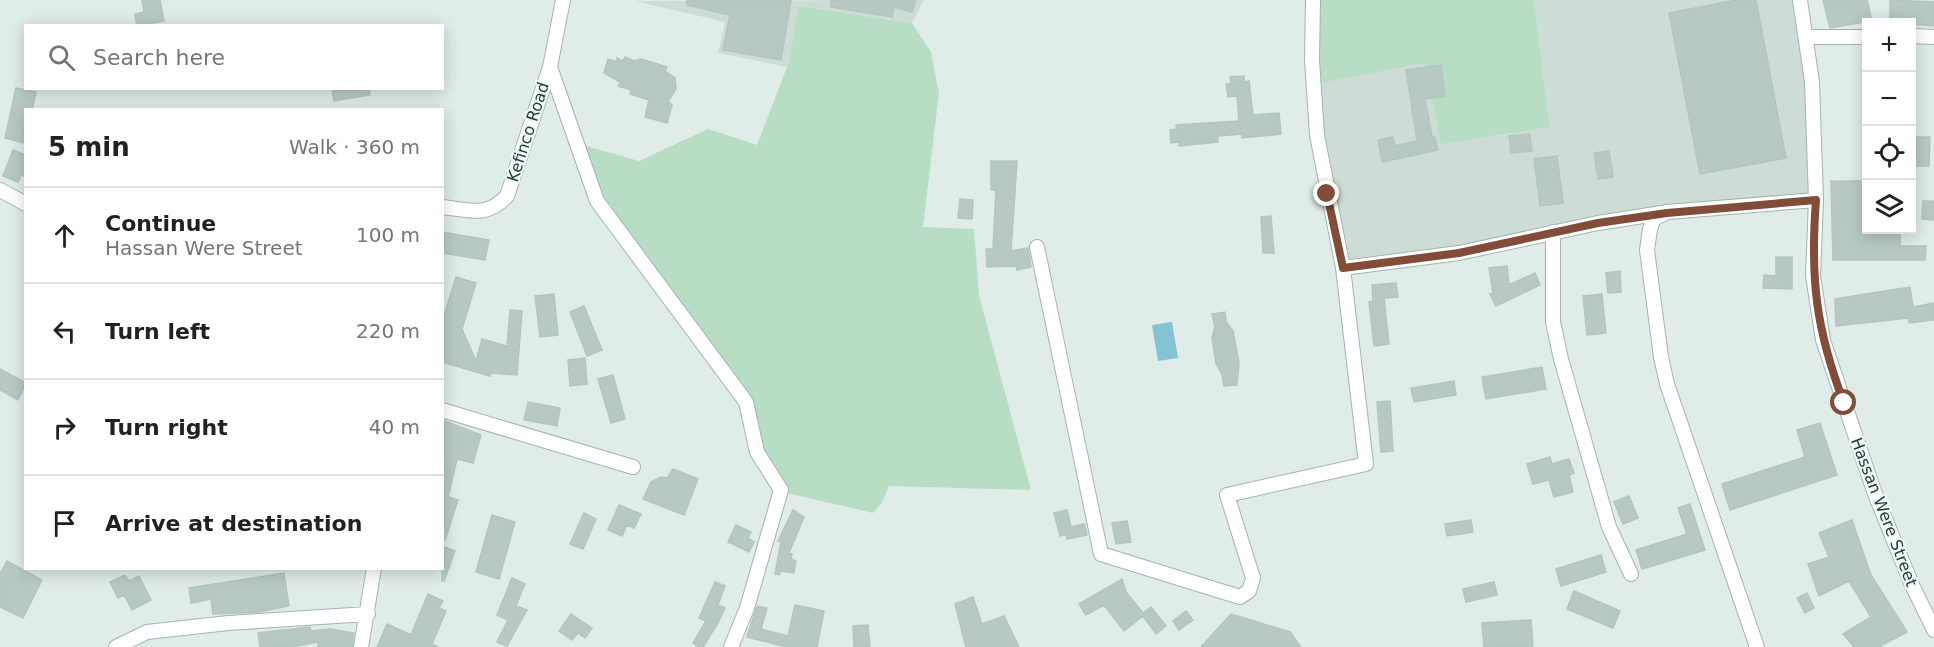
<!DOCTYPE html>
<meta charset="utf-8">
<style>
:root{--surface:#fff;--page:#f6f6f6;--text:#202124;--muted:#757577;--line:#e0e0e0}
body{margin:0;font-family:"DejaVu Sans",sans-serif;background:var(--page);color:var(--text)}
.controls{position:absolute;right:18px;top:18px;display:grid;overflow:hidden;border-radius:0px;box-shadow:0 3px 15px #0003}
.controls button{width:54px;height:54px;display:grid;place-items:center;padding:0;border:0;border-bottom:2px solid var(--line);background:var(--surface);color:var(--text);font:30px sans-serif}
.stop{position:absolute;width:18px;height:18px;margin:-14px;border:4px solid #824d38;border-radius:50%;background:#fff}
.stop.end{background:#824d38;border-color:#fff;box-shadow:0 2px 6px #0008}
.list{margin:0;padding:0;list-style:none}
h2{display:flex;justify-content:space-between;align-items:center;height:78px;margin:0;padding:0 24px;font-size:26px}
h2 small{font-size:20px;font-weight:400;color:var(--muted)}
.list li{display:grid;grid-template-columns:39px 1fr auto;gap:18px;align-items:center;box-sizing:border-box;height:96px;padding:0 24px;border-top:2px solid var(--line)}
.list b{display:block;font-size:22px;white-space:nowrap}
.list p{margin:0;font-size:20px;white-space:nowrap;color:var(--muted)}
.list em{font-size:20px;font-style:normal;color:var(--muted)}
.icon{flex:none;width:33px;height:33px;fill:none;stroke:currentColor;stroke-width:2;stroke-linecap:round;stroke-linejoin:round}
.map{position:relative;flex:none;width:1934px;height:647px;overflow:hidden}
.search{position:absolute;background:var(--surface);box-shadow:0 3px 15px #0003;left:24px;top:24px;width:420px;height:66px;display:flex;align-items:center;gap:15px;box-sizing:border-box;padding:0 21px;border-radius:0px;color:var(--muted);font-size:22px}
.panel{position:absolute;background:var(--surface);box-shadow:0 3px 15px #0003;left:24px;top:108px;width:420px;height:462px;border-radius:0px}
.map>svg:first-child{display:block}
.built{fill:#cedcd6}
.green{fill:#b7dec4}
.water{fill:#84c3d4}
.building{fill:#b8c9c3;stroke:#b2c6be;stroke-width:1.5}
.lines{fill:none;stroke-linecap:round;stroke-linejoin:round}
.minor-casing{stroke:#a3b4af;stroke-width:16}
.minor{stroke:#fff;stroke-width:14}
.route{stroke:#824d38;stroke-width:8}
.labels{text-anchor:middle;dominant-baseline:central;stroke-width:4.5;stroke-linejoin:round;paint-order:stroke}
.street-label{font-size:16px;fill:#203d37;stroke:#f0f8f5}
</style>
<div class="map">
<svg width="1934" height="647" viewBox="0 0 1934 647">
<rect width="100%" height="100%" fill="#e0ece7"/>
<path class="built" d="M924,0L912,23L799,6L787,67L718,53L725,22L635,1Z
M1534,0H1799L1815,201L1645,214L1342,270L1312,85L1425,63L1550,126Z"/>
<path class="green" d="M1312,0H1534L1550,127L1441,144L1425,63L1312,85Z
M799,6L912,23L931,52L939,93L923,227L974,229L979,295L1031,490L889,486L881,504L873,513L774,490L741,403L596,206L569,141L639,161L708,129L757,145L787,67Z"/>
<path class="water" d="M1172,322L1178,358L1158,361L1152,325Z"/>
<path class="building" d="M142,0H160L164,21L137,26L135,14L144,12Z
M687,0H791L781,60L723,50L730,15L687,5Z
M831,0H916L912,12L894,7L892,17L831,7Z
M1737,0H1756L1786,158L1700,174L1669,13Z
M1823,0H1867L1872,21L1830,28Z
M1890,0L1934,2V26L1890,22Z
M625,57L634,61L641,59L667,67L665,71L675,78L676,89L668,101L672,105L667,123L645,117L649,100L630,94L631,90L618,86L620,82L604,73L608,59L617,62V58L623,61Z
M1441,65L1445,96L1425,99L1432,137H1435L1438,150L1382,162L1378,140L1393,137L1395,146L1417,141L1406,70Z
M1244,76V82L1249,81L1253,115L1279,113L1281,134L1242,138V134L1218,136V142L1179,146V142L1171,143L1170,130L1177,129L1176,125L1239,121L1237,96L1228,97L1226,84L1231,83L1230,77Z
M16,88L36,92L32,110H26L24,143L5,138Z
M332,88H369L370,95L334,101Z
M1530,134L1532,151L1511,153L1509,136Z
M1911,137H1930L1929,166H1911Z
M13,150L26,155V177L21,175L18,182L3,176Z
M1609,151L1613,177L1598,179L1594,153Z
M1557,156L1563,203L1540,206L1534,159Z
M991,161H1017L1011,251L1028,248L1031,267L1017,270L1016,266L987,267L986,249H993L996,190H991Z
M1831,181H1866V230H1900V246H1926L1925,260H1833Z
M960,199L973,200L972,219L958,218Z
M1923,201H1934V220L1922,219Z
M1271,216L1274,253H1263L1261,217Z
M442,232L489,240L485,260L442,253Z
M1776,257H1792V289L1763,288L1764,275L1776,276Z
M1507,266L1509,285L1535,273L1540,285L1496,306L1490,294L1493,293L1489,268Z
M1620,271L1621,292L1608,293L1606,273Z
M456,277L476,283L462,329L476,361L482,339L507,346L510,310L522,311L517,375L491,373L490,376L442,362V322Z
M1396,283L1398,297L1384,298L1389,344L1374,346L1369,302L1373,301L1372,285Z
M1910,287L1913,307L1934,303V320L1909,323V318L1836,326L1835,299Z
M554,294L558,335L540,337L535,296Z
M1602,294L1606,333L1587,335L1583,296Z
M584,306L602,350L587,356L570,312Z
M1225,312L1226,322L1233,331L1239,363L1237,385L1224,386L1222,374L1216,364L1212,338L1215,326L1212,314Z
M585,358L587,384L570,386L568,360Z
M1542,367L1546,389L1486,399L1482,377Z
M0,369L26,383L18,400L0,390Z
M613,375L625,419L611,423L598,379Z
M1454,381L1456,395L1414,402L1411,388Z
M1390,401L1393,451L1381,452L1377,402Z
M528,402L560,408L557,426L524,420Z
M442,420L481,435L473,463L457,459L448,497L458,500L445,540H442Z
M1820,423L1837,475L1730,510L1722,484L1805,457L1797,430Z
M1550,457L1552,464L1569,459L1574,473L1569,475L1573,492L1554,497L1549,480L1533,484L1527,464Z
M673,469L698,479L684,515L643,499L651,482L661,477L667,478Z
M1629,496L1638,518L1623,524L1614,502Z
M1690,504L1705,550L1642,569L1636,550L1687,534L1678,508Z
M619,505L641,514L634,528L627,525L622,536L608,530Z
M793,510L804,517L789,553L792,554L791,559L796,561L794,573L781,571L779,575L775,574L781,542L778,541Z
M1067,510L1071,527L1084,524L1087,535L1067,539L1066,534L1060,536L1054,513Z
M584,513L596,519L583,549L570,544Z
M492,515L515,522L499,579L476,572Z
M1471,520L1473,532L1447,536L1445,524Z
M1852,520L1871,575L1907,632L1879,647H1854L1843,634L1871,617L1849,581L1819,596L1808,564L1829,557L1819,533Z
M1127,521L1131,542L1116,544L1112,523Z
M736,525L751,532L748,538L754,542L749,552L728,542Z
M442,546L455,551L444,581H442Z
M1601,555L1606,572L1561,586L1556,569Z
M7,561L42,580L23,618L0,607V574Z
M284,573L289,606L259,612L213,614L211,599L191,603L189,588Z
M125,575L129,581L139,576L151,600L132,610L124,595L118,598L110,582Z
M512,578L525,584L516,606L527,610L507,646L497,642L508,620L497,615Z
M1122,579L1126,592L1143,613L1151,607L1166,626L1156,634L1143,616L1124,631L1104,605L1086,615L1079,604Z
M715,582L725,586L718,605L725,608L718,623L703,647H699L693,643L706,621L699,618Z
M1494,582L1497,595L1466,602L1463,589Z
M1574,591L1620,611L1613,628L1567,609Z
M1807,593L1814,608L1805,613L1797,598Z
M428,594L443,601L439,608L446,611L432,644L438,647H377L387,624L411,635Z
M973,597L982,624L1004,616L1019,647H966L955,604Z
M795,605L824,611L817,647H786L747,637L757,606L767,608L761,629L788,636Z
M1186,611L1193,620L1179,630L1173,621Z
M571,614L592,628L585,638L578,633L572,640L559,631Z
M1231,614L1290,632L1301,647H1201Z
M1531,620L1533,646L1484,647L1482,623Z
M868,625L870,647H854L853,626Z
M310,627L311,631L330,629L354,633L352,647H318V642L297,646L260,647L258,633Z"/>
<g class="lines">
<defs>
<path id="minor" d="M1800,0L1812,82L1816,200L1813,276L1823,340L1875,494L1912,585L1934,630
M1912,36L1934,37
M1807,37H1866
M550,67L597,201L746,402L757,452L781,490L747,608L731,647
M0,190L26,204
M442,207C470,210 486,218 507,196L550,67L563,0
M1553,232V322L1561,359L1609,527L1631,574
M1037,247L1101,554L1240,597L1249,591L1253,578L1227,495L1366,464L1343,268L1317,135L1312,60L1313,0
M1343,268L1459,253L1598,223L1662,213
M442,410L633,467
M116,647L147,632L228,623L368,614
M361,647L374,568
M1757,647L1667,384L1661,357L1647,250L1650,229L1654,219L1667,212L1816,200"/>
</defs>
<use href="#minor" class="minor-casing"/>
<use href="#minor" class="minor"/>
</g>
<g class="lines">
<path class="route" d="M1327,194L1343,268L1459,253L1598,223L1667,213L1816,200C1810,278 1816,330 1844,403"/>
</g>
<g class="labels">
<g class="street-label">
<text transform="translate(528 132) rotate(-72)">Kefinco Road</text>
<text transform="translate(1884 512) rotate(69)">Hassan Were Street</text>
</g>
</g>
</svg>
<div class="controls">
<button>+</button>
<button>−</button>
<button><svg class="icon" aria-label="locate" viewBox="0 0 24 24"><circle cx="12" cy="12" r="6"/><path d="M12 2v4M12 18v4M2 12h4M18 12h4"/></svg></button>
<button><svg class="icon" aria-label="layers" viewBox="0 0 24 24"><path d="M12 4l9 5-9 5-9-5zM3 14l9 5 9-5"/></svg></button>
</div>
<div class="stop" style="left:1844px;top:403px"></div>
<div class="stop end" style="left:1327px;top:194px"></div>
<div class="search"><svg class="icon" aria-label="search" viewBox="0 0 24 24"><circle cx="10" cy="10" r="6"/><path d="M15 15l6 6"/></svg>Search here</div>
<section class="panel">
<h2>5 min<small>Walk · 360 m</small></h2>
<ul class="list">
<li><svg class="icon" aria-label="ahead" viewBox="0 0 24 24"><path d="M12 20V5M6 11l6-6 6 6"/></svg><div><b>Continue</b><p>Hassan Were Street</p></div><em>100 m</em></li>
<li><svg class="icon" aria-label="left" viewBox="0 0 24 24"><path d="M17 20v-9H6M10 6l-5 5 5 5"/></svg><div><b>Turn left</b></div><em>220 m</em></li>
<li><svg class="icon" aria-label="right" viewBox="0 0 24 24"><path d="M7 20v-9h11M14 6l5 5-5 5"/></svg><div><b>Turn right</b></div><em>40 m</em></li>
<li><svg class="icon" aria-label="arrive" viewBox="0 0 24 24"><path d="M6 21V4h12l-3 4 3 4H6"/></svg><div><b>Arrive at destination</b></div></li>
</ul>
</section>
</div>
